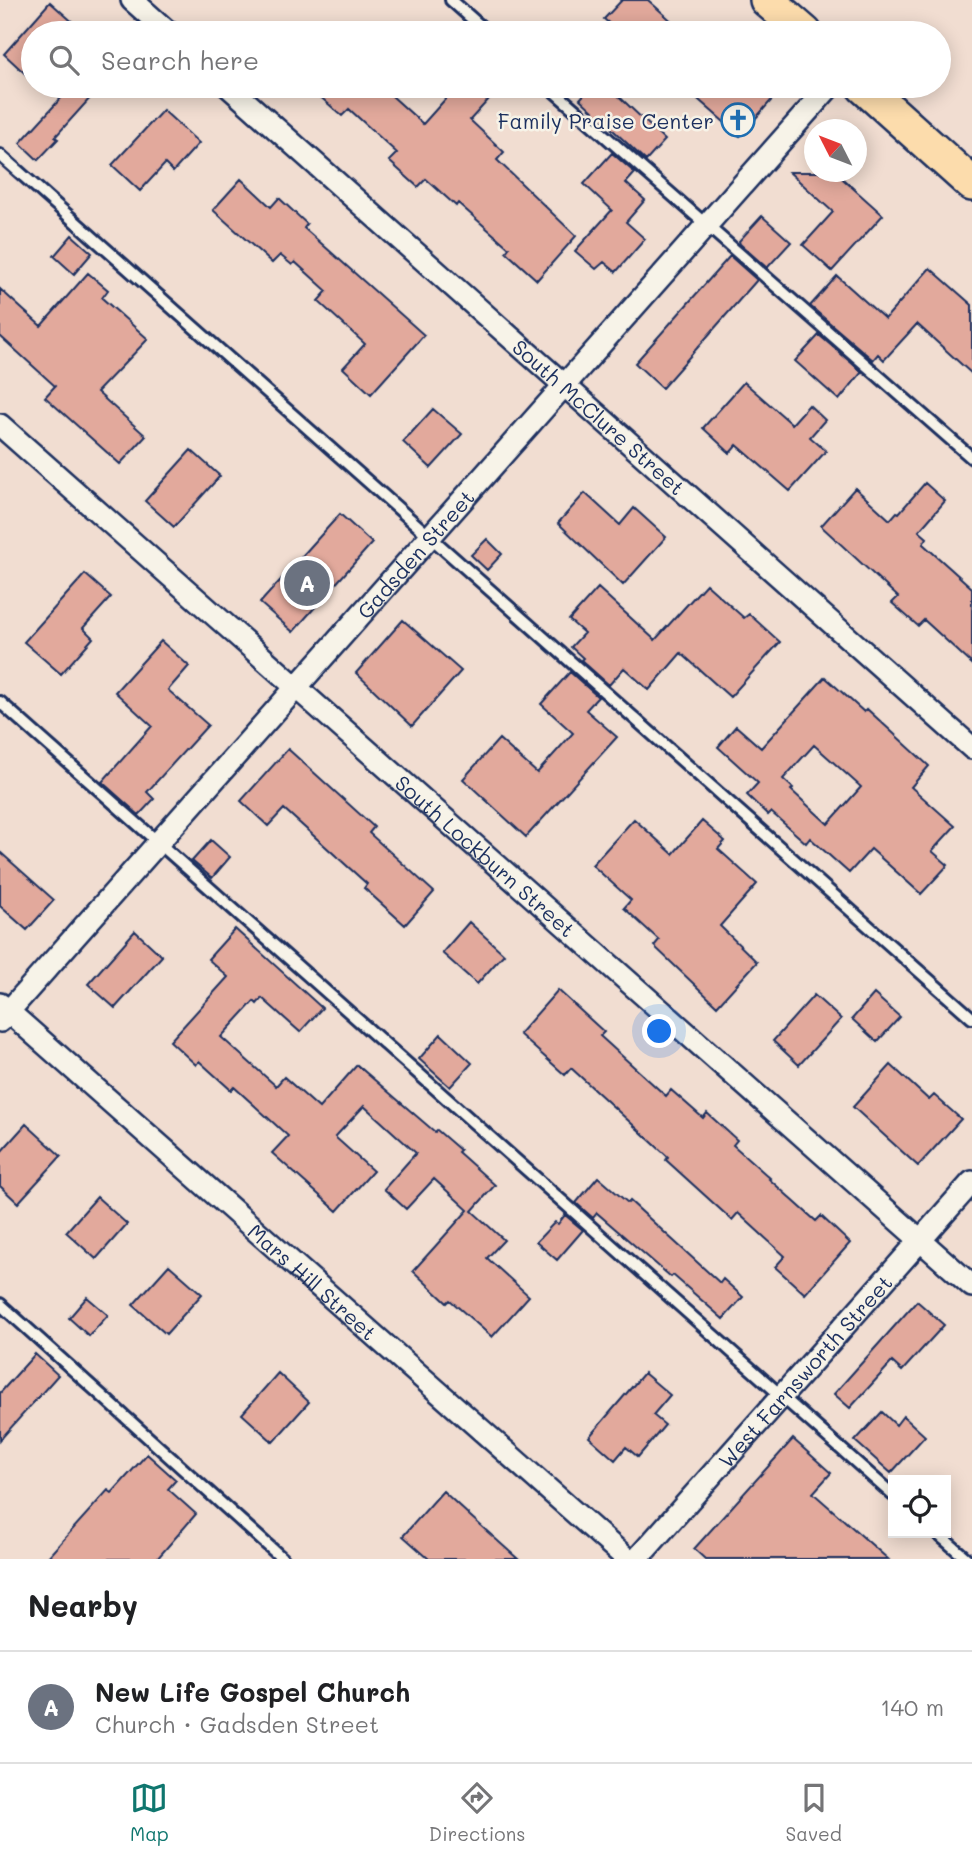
<!DOCTYPE html>
<meta charset="utf-8">
<style>
:root{--surface:#fff;--page:#f6f6f6;--text:#202124;--muted:#757577;--line:#e0e0e0;--accent:#0f766e}
body{margin:0;font-family:Mali,sans-serif;background:var(--page);color:var(--text)}
.controls{position:absolute;right:21px;bottom:21px;display:grid;overflow:hidden;border-radius:0px;box-shadow:0 4px 18px #0003}
.controls button{width:63px;height:63px;display:grid;place-items:center;padding:0;border:0;border-bottom:2px solid var(--line);background:var(--surface);color:var(--text);font:35px sans-serif}
.compass{position:absolute;left:804px;top:119px;width:63px;height:63px;border-radius:50%;background:var(--surface);box-shadow:0 4px 18px #0003;rotate:312deg}
.you{position:absolute;left:660px;top:1032px;width:24px;height:24px;margin:-18px;border:5px solid #fff;border-radius:50%;background:#1a73e8;box-shadow:0 0 0 10px #1a73e833}
.badge{display:grid;place-items:center;width:46px;height:46px;border-radius:50%;background:var(--accent);color:#fff;font-size:23px;font-weight:700}
.pin{position:absolute;translate:-50% -50%;border:4px solid #fff;box-shadow:0 2px 7px #0006}
.list{margin:0;padding:0;list-style:none}
h2{display:flex;justify-content:space-between;align-items:center;height:91px;margin:0;padding:0 28px;font-size:30px}
h2 small{font-size:23px;font-weight:400;color:var(--muted)}
.list li{display:grid;grid-template-columns:46px 1fr auto;gap:21px;align-items:center;box-sizing:border-box;height:112px;padding:0 28px;border-top:2px solid var(--line)}
.list b{display:block;font-size:26px;white-space:nowrap}
.list p{margin:0;font-size:23px;white-space:nowrap;color:var(--muted)}
.list em{font-size:23px;font-style:normal;color:var(--muted)}
.icon{flex:none;width:38px;height:38px;fill:none;stroke:currentColor;stroke-width:2;stroke-linecap:round;stroke-linejoin:round}
.map{position:relative;flex:none;width:972px;height:1559px;overflow:hidden}
.search{position:absolute;background:var(--surface);box-shadow:0 4px 18px #0003;left:21px;right:21px;top:21px;height:77px;display:flex;align-items:center;gap:18px;box-sizing:border-box;padding:0 24px;border-radius:38px;color:var(--muted);font-size:26px}
.sheet{height:203px;background:var(--surface)}
nav{display:flex;justify-content:space-around;align-items:center;box-sizing:border-box;height:98px;border-top:2px solid var(--line);background:var(--surface);font-size:19px;color:var(--muted)}
nav a{display:grid;justify-items:center;gap:4px}
nav .on{color:var(--accent)}
.map>svg:first-child{display:block}
.building{fill:#e2a99c;stroke:#1b2f5e;stroke-width:2;fill-rule:evenodd}
.lines{fill:none;stroke-linecap:round;stroke-linejoin:round}
.service-casing{stroke:#1b2f5e;stroke-width:16}
.minor-casing{stroke:#1b2f5e;stroke-width:26}
.primary-casing{stroke:#1b2f5e;stroke-width:38}
.service{stroke:#f7f3e8;stroke-width:10}
.minor{stroke:#f7f3e8;stroke-width:21}
.primary{stroke:#fcdcac;stroke-width:33}
.labels{text-anchor:middle;dominant-baseline:central;stroke-width:5;stroke-linejoin:round;paint-order:stroke}
.poi-label{font-size:21px;fill:#1b2f5e;stroke:#f7f3e8;text-anchor:end}
.street-label{font-size:21px;fill:#1b2f5e;stroke:#f7f3e8}
</style>
<div class="map">
<svg width="972" height="1559" viewBox="0 0 972 1559">
<rect width="100%" height="100%" fill="#f1ddd1"/>
<filter id="ink" filterUnits="userSpaceOnUse"><feTurbulence type="fractalNoise" baseFrequency=".0143" numOctaves="2"/><feDisplacementMap in="SourceGraphic" scale="14" xChannelSelector="R" yChannelSelector="G"/><feConvolveMatrix kernelMatrix="1 2 1 2 8 2 1 2 1" color-interpolation-filters="sRGB"/></filter>
<g filter="url(#ink)">
<path class="building" d="M622,0H648L685,33H620L604,19Z
M50,2L85,33H33V81L4,54Z
M72,86H101L55,137L58,139L38,160L20,143Z
M308,86H381L423,124L457,86H501L470,120L504,152L497,160L576,236L537,280L506,252L509,248L458,203L456,206L426,179L418,187L389,161L397,153L349,109L342,116Z
M592,86H608L665,140L646,161L580,99Z
M683,86H784L740,136Z
M163,110L199,143L173,172L165,164L140,191L112,165Z
M612,153L635,173L626,183L645,200L626,222L645,239L616,272L604,262L596,269L575,251L612,210L584,184Z
M789,172H835L883,215L832,271L803,245L833,212Z
M241,179L271,207L279,198L307,224L304,228L424,335L371,394L343,368L365,344L318,301L327,291L295,262L292,265L280,255L272,263L213,210Z
M762,216L791,242L767,268L740,244L739,241Z
M72,235L92,253L74,274L54,256Z
M730,256L757,280L662,388L635,363Z
M930,268L972,305V374L917,324L884,360L878,354L873,360L810,306L837,276L885,319Z
M88,273L108,290L102,298L148,339L97,392L146,436L120,464L45,397L55,386L0,336V289L41,326Z
M819,335L862,372L839,400L795,361Z
M744,382L792,424L809,405L825,420L810,437L826,451L790,491L737,445L730,453L703,428Z
M433,409L462,434L431,468L403,442Z
M191,450L220,476L174,527L145,501Z
M925,483L945,501L919,531L927,538L923,544L972,588V664L924,620L918,626L892,603L898,597L821,526L855,488L890,520L897,512L899,513Z
M585,493L620,525L634,508L666,537L623,585L558,523Z
M340,514L372,543L293,632L260,603Z
M487,539L502,554L487,570L471,555Z
M85,574L111,597L83,628L93,638L61,674L24,642Z
M706,584L744,618L749,614L780,642L730,697L681,653L649,690L624,668L609,685L581,660L583,658L571,647L584,633L569,620L598,588L655,640Z
M403,620L461,671L412,726L356,673Z
M161,641L189,666L168,690L208,725L147,792L154,799L139,815L102,782L152,726L115,692Z
M570,672L598,697L586,710L617,737L526,837L463,779L499,739L537,773L573,733L541,704Z
M825,677L864,712L867,709L929,766L911,787L955,826L932,851L948,865L921,894L871,849L849,873L810,838L806,843L771,812L768,815L747,795L758,783L718,747L736,726L761,748ZM814,745L861,787L828,824L791,790L793,788L783,779Z
M288,749L374,827L369,833L434,892L405,925L364,888L367,884L284,809L268,826L241,801Z
M634,819L673,854L702,821L725,841L718,849L757,884L720,926L757,962L717,1006L654,946L659,940L624,908L631,900L592,865Z
M211,840L230,857L212,878L192,861Z
M0,852L54,900L27,930L0,906Z
M469,922L504,954L477,984L442,953Z
M235,929L322,1008L300,1032L262,998L257,1004L254,1001L221,1037L276,1086L284,1077L319,1108L357,1065L435,1132L437,1130L460,1150L458,1152L495,1185L472,1211L504,1240L487,1258L529,1296L492,1337L450,1300L447,1303L413,1271L468,1210L434,1179L406,1209L384,1189L416,1153L364,1106L335,1137L373,1171L337,1211L272,1153L288,1136L234,1087L231,1090L199,1061L196,1065L170,1041L228,977L208,959Z
M135,931L162,956L115,1008L88,984Z
M558,990L604,1032L600,1036L666,1096L671,1090L703,1118L707,1113L737,1140L733,1145L770,1178L769,1179L816,1221L821,1216L850,1243L805,1294L775,1267L785,1256L738,1213L732,1220L666,1160L668,1157L571,1068L565,1075L519,1034Z
M874,994L900,1017L877,1042L852,1019Z
M814,995L841,1019L799,1065L773,1041Z
M441,1034L472,1063L450,1087L419,1059Z
M891,1065L929,1100L934,1095L961,1119L918,1166L853,1107Z
M26,1124L61,1156L18,1203L0,1186V1153Z
M598,1177L628,1203L630,1201L720,1283L723,1279L743,1297L723,1319L673,1275L671,1277L597,1213L593,1218L576,1203Z
M97,1197L127,1224L96,1259L66,1232Z
M565,1215L583,1230L557,1260L536,1242L555,1222L558,1224Z
M169,1265L202,1294L166,1334L133,1305Z
M87,1297L108,1315L89,1336L69,1318Z
M917,1301L944,1325L902,1371L892,1362L850,1408L834,1394Z
M35,1354L58,1375L0,1440V1393Z
M278,1373L309,1402L273,1442L242,1414Z
M644,1373L670,1395L653,1415L665,1425L638,1457L626,1447L615,1460L589,1437Z
M882,1412L896,1425L903,1416L925,1436L891,1473L855,1441Z
M793,1439L831,1473L813,1493L888,1559H705L694,1549Z
M147,1454L176,1480L168,1489L196,1514L157,1559H46L108,1490L112,1493Z
M443,1491L470,1516L518,1559H429L403,1536Z"/>
<g class="lines">
<defs>
<path id="service" d="M451,0L488,33
M548,86L972,458
M0,155L972,1018
M0,702L893,1495
M0,1304L283,1559
M937,1533L967,1559"/>
<g id="minor">
<path d="M132,0L169,33"/>
<path id="s1" d="M228,86L972,748"/>
<path id="s2" d="M0,425L972,1286"/>
<path id="s3" d="M0,1004L627,1559"/>
<path id="s4" d="M0,1021L830,86"/>
<path id="s5" d="M637,1559L972,1182"/>
</g>
<path id="primary" d="M767,0L805,33
M863,86L972,184"/>
</defs>
<use href="#service" class="service-casing"/>
<use href="#minor" class="minor-casing"/>
<use href="#primary" class="primary-casing"/>
<use href="#service" class="service"/>
<use href="#minor" class="minor"/>
<use href="#primary" class="primary"/>
</g>
</g>
<defs>
<symbol id="church-ring" viewBox="-11 -11 22 22"><circle r="9.5" fill="#f7f3e8" stroke="#1f6fb2" stroke-width="1.5"/><path d="M-1.2-6h2.4v3.5h3.3v2.4h-3.3V6h-2.4V-.1h-3.3v-2.4h3.3Z" fill="#1f6fb2"/></symbol>
</defs>
<g fill-rule="evenodd">
<use href="#church-ring" x="719" y="101" width="38" height="38"/>
</g>
<g class="labels">
<g class="poi-label">
<text x="714" y="120">Family Praise Center</text>
</g>
<g class="street-label">
<text stroke="none"><textPath href="#s1" startOffset="497">South McClure Street</textPath></text>
<text stroke="none"><textPath href="#s4" startOffset="625">Gadsden Street</textPath></text>
<text stroke="none"><textPath href="#s2" startOffset="649">South Lockburn Street</textPath></text>
<text stroke="none"><textPath href="#s3" startOffset="418">Mars Hill Street</textPath></text>
<text stroke="none"><textPath href="#s5" startOffset="252">West Farnsworth Street</textPath></text>
</g>
</g>
</svg>
<div class="controls">
<button><svg class="icon" aria-label="locate" viewBox="0 0 24 24"><circle cx="12" cy="12" r="6"/><path d="M12 2v4M12 18v4M2 12h4M18 12h4"/></svg></button>
</div>
<svg class="compass" viewBox="-18 -18 36 36"><path d="M0-13l5 13h-10z" fill="#e53935"/><path d="M0 13l5-13h-10z" fill="#757577"/></svg>
<div class="you"></div>
<div class="pin badge" style="left:307px;top:583px;background:#6b7280">A</div>
<div class="search"><svg class="icon" aria-label="search" viewBox="0 0 24 24"><circle cx="10" cy="10" r="6"/><path d="M15 15l6 6"/></svg>Search here</div>
</div>
<section class="sheet">
<h2>Nearby<small></small></h2>
<ul class="list">
<li><span class="badge" style="background:#6b7280">A</span><div><b>New Life Gospel Church</b><p>Church · Gadsden Street</p></div><em>140 m</em></li>
</ul>
</section>
<nav>
<a class="on"><svg class="icon" aria-label="map" viewBox="0 0 24 24"><path d="M3 6l6-2 6 2 6-2v14l-6 2-6-2-6 2zM9 4v14M15 6v14"/></svg>Map</a>
<a><svg class="icon" aria-label="directions" viewBox="0 0 24 24"><path d="M12 3l9 9-9 9-9-9zM9 14v-3h6M13 9l2 2-2 2"/></svg>Directions</a>
<a><svg class="icon" aria-label="saved" viewBox="0 0 24 24"><path d="M7 4h10v16l-5-4-5 4z"/></svg>Saved</a>
</nav>
